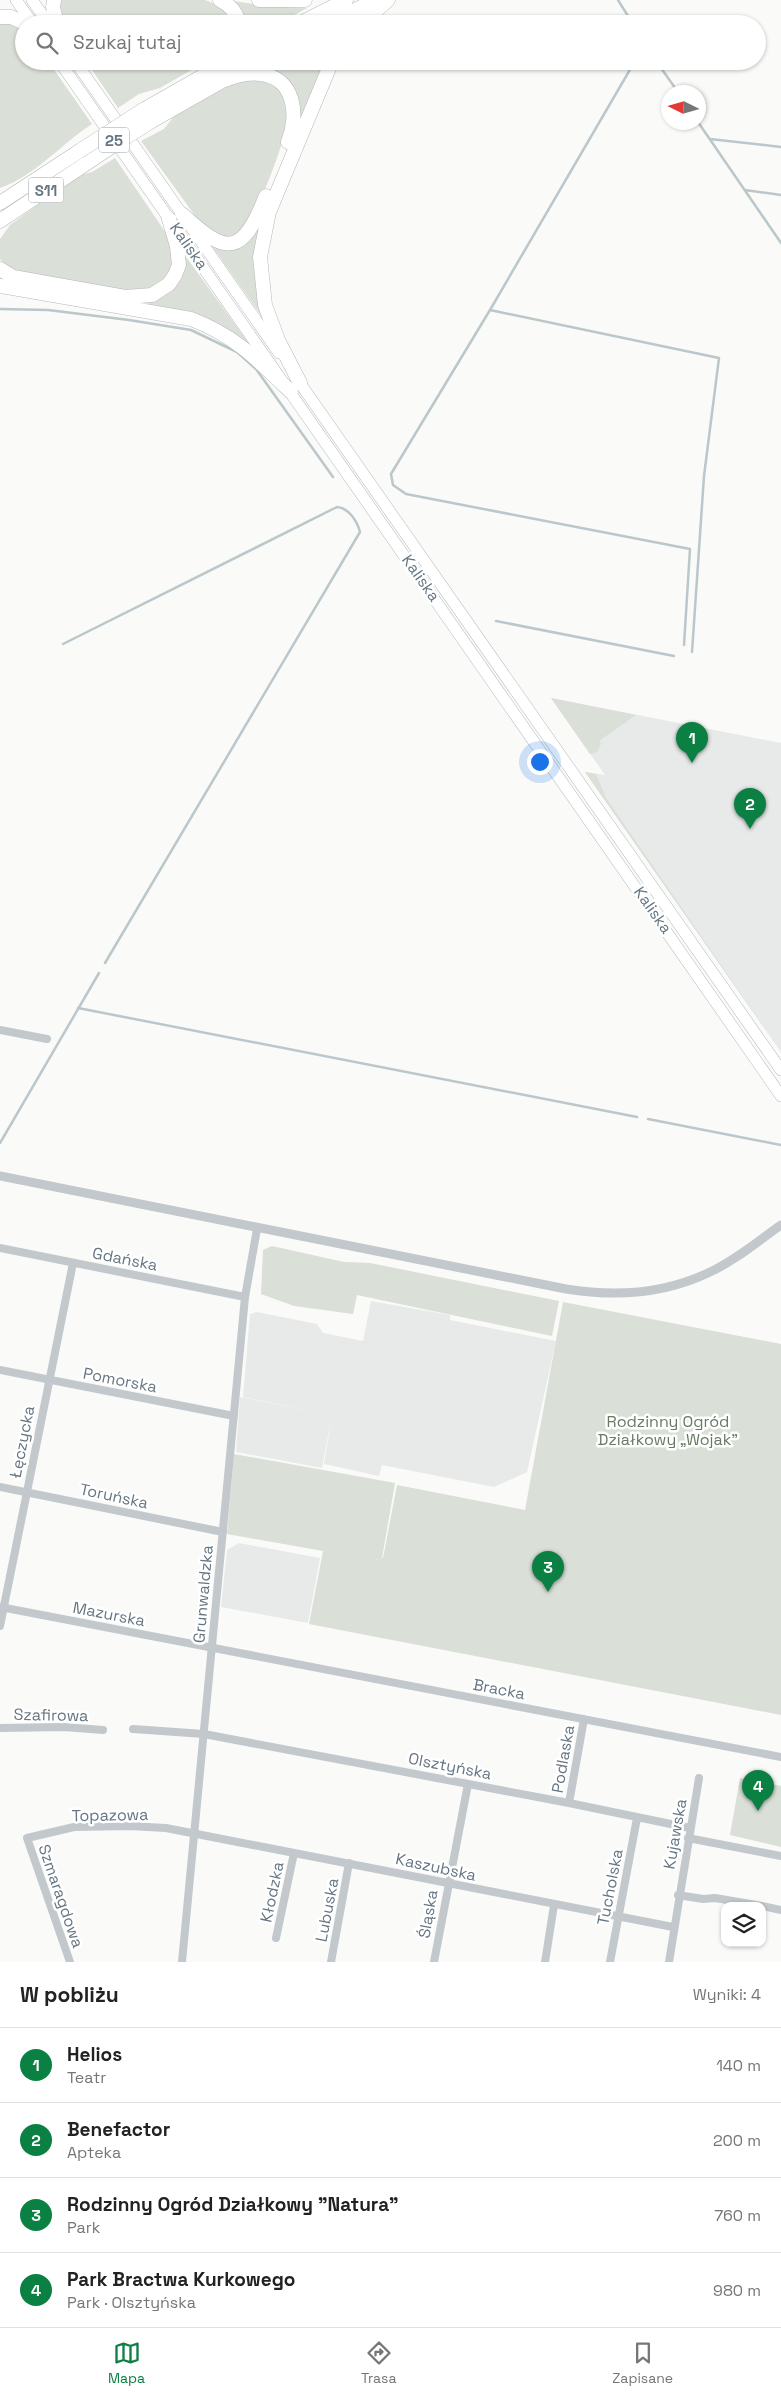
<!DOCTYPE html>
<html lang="pl">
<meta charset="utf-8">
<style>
:root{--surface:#fff;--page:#f6f6f6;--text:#222;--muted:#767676;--line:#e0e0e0;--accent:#0b8043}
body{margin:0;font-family:"Space Grotesk",sans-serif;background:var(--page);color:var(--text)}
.controls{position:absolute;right:15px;bottom:15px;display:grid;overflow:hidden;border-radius:10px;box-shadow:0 1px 4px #0004}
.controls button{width:45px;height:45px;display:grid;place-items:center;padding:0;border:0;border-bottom:1px solid var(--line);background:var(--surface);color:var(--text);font:25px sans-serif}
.compass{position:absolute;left:661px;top:85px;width:45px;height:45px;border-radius:50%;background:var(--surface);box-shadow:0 1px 4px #0004;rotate:275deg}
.you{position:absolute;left:539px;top:761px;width:18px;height:18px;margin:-12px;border:4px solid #fff;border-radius:50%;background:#1a73e8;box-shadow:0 0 0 8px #1a73e833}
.badge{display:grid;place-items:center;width:32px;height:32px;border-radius:50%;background:var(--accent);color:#fff;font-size:16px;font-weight:700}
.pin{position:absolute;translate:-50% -41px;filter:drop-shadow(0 1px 2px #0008)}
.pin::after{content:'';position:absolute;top:26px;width:18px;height:15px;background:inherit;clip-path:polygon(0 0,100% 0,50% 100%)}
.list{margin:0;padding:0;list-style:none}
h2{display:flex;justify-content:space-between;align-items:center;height:65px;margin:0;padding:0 20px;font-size:21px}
h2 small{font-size:16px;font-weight:400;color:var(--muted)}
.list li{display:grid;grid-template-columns:32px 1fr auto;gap:15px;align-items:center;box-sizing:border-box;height:75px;padding:0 20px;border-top:1px solid var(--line)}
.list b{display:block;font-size:19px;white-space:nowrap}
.list p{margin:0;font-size:16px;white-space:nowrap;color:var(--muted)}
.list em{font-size:16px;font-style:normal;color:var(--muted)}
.icon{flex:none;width:28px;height:28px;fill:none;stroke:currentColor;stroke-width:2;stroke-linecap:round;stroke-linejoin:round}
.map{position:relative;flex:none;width:781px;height:1962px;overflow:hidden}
.search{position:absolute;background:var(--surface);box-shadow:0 1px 4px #0004;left:15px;right:15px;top:15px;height:55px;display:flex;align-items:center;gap:12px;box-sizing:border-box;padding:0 18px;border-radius:28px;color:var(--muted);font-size:19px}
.sheet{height:365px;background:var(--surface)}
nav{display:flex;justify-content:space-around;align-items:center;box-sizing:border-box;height:70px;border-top:1px solid var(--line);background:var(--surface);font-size:14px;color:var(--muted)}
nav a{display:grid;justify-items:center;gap:2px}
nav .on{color:var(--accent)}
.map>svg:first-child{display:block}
.built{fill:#e8e9e9}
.green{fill:#dadfd7}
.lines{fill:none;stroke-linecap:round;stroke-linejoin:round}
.stream{stroke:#bbc7cb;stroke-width:2.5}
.primary-casing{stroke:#b5babe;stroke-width:12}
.motorway-casing{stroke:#b4b9bd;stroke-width:15}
.minor{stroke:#c3c8cc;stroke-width:8}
.tertiary{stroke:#c3c8cc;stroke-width:9}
.primary{stroke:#fff;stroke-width:11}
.motorway{stroke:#fff;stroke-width:14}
.motorway-bridge-casing{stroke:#b4b9bd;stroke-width:15;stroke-linecap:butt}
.motorway-bridge{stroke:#fff;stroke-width:14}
.labels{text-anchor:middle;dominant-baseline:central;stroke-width:5;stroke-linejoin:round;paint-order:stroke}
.shield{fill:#fff;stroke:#939fa8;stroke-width:1}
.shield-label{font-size:15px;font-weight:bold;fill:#657683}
.street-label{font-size:16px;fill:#657683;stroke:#fff}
.park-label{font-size:16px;fill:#687a64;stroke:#fff}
</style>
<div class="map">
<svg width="781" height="1962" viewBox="0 0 781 1962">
<rect width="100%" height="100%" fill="#fafaf8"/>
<path class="built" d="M551,698L781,743V1052L585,772L605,775Z
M371,1301L450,1315V1320L556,1341L527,1472L494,1487L382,1465L379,1476L324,1464L332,1415L322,1468L236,1452L240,1397L317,1412L243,1397L250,1314L257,1312L317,1324L323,1333L363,1341Z
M239,1543L320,1558L308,1623L221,1607L227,1550Z"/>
<path class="green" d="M58,0H205C219,5 226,11 234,24H62Z
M228,0L266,6L307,8L278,24H244Z
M0,23L14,24L24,30V61H48L92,124C61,144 35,176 0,188Z
M86,61H207L160,88L139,94L118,108Z
M266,61H327L297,129L298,105L254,68Z
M259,78C273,85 288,92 289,109C291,128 255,223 240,234C236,236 230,237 226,239L201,224L141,141L164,129L175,115L232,83Z
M115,158L170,239L173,264L163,283L137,293L20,275L6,267L0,259V239L10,225L77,176L92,172Z
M266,208L265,321L212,246L221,248Z
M184,254L252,348L130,303L155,299Z
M551,698L636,715L599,741L601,744L597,752L590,754Z
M585,772L596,774L606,798L781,1052Z
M272,1246L344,1262L370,1263L559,1301L552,1336L357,1295L353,1314L294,1306L261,1294L263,1250Z
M563,1302L781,1344V1715L309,1624L323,1551L227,1534L234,1454L395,1483L382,1558L374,1560L383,1558L397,1485L525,1510Z
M740,1778L781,1786V1847L730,1835Z"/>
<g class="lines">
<path class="stream" d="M618,0L633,24
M635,61L490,310L391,474L393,485L406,494L690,549L684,645
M656,61L678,92
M698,122L781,243
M710,139L781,147
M745,190L781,195
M0,309L48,310L129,320L191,330L237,352L256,369L333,477
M490,310L719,358L704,476L692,652
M496,621L674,656
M63,644L337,507C349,508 357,521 360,532L105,963
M78,1008L637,1117
M648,1119L781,1145
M0,1143L99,973"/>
<defs>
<path id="primary" d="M16,0L33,24
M32,0L49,24
M59,61L781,1096
M75,61L279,353
M295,376L781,1070"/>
<path id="motorway" d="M54,0L53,7L57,24
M220,0C230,5 237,12 239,24
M259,0H305
M0,17H11L26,24
M299,24L346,0
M328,24L375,0
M361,24L388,0
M215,84C229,78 244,72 260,74C295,77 299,116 288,142
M143,110L229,61
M150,122L257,61
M0,203L78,152
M182,214C228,257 242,255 266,196
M0,221L114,145
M0,269L13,277L125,297L152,295L169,284L175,275L179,265L177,246L169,219
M0,286L191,319C234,335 258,360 291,392
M300,383L278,340L265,305L260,257L269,212L332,61"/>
</defs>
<use href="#primary" class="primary-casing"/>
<use href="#motorway" class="motorway-casing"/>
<path class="minor" d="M0,1030L47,1039
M0,1248L245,1297
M0,1370L234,1416
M0,1487L223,1532
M0,1607L781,1757
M0,1626L73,1263
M0,1728L64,1727L103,1730
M133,1729L204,1734L569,1803L690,1828
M569,1803L584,1719
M688,1838L781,1856
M678,1895L703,1899L715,1898L762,1906
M762,1906L781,1910
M276,1938L294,1853
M70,1962L27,1838L74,1827L129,1826L166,1828L673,1927
M182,1962L245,1297L257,1229
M331,1962L349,1863
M434,1962L468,1784
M545,1962L554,1905
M610,1962L637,1818
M669,1962L699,1778"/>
<path class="tertiary" d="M0,1176L566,1289C615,1297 665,1294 710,1272C736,1260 758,1241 781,1225"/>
<use href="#primary" class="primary"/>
<use href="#motorway" class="motorway"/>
<defs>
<path id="motorway-bridge" d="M114,145L150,122
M78,152L143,110"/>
</defs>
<use href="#motorway-bridge" class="motorway-bridge-casing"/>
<use href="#motorway-bridge" class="motorway-bridge"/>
</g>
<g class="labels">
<g class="shield">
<rect x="99" y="127.5" width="30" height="25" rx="4"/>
<rect x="28.5" y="177.5" width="35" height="25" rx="4"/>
</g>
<g class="shield-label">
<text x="114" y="140">25</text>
<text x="46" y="190">S11</text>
</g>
<g class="street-label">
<text transform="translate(189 246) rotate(55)">Kaliska</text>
<text transform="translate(421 578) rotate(55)">Kaliska</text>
<text transform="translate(653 910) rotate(55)">Kaliska</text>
<text transform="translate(125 1259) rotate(11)">Gdańska</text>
<text transform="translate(120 1380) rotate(11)">Pomorska</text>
<text transform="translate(22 1442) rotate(-79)">Łęczycka</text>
<text transform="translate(114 1496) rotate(12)">Toruńska</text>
<text transform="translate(203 1594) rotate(-85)">Grunwaldzka</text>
<text transform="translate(109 1614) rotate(11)">Mazurska</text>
<text transform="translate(499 1689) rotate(11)">Bracka</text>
<text transform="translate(51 1715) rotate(1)">Szafirowa</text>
<text transform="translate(563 1759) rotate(-80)">Podlaska</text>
<text transform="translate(450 1766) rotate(11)">Olsztyńska</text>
<text transform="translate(110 1815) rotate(-1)">Topazowa</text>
<text transform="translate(675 1834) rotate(-80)">Kujawska</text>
<text transform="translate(436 1867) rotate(12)">Kaszubska</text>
<text transform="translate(610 1887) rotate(-79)">Tucholska</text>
<text transform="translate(272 1892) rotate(-78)">Kłodzka</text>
<text transform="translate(61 1896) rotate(71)">Szmaragdowa</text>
<text transform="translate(327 1910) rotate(-79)">Lubuska</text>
<text transform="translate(428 1914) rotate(-80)">Śląska</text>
</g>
<g class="park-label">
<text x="668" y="1421">Rodzinny Ogród<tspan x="668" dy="18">Działkowy „Wojak”</tspan></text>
</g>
</g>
</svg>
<div class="controls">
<button><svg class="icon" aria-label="layers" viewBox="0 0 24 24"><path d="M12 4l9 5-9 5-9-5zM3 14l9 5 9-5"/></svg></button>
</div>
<svg class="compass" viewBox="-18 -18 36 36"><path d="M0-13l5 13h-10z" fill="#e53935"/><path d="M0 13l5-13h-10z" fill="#767676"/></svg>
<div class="you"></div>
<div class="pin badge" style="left:692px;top:763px">1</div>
<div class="pin badge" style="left:750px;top:829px">2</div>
<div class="pin badge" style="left:548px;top:1592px">3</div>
<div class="pin badge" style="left:758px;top:1811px">4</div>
<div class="search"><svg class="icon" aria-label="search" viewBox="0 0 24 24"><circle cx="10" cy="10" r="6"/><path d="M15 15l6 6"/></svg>Szukaj tutaj</div>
</div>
<section class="sheet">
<h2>W pobliżu<small>Wyniki: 4</small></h2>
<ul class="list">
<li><span class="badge">1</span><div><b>Helios</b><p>Teatr</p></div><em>140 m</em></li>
<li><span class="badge">2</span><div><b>Benefactor</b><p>Apteka</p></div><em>200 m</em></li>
<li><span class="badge">3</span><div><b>Rodzinny Ogród Działkowy &quot;Natura&quot;</b><p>Park</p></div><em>760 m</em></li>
<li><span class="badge">4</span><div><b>Park Bractwa Kurkowego</b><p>Park · Olsztyńska</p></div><em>980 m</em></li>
</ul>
</section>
<nav>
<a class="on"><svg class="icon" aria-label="map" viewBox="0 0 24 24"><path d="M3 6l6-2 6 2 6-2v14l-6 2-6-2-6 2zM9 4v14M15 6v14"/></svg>Mapa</a>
<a><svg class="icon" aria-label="directions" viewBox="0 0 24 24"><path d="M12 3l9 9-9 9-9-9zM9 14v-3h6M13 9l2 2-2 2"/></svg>Trasa</a>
<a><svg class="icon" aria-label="saved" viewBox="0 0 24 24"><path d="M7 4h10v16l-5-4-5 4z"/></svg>Zapisane</a>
</nav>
